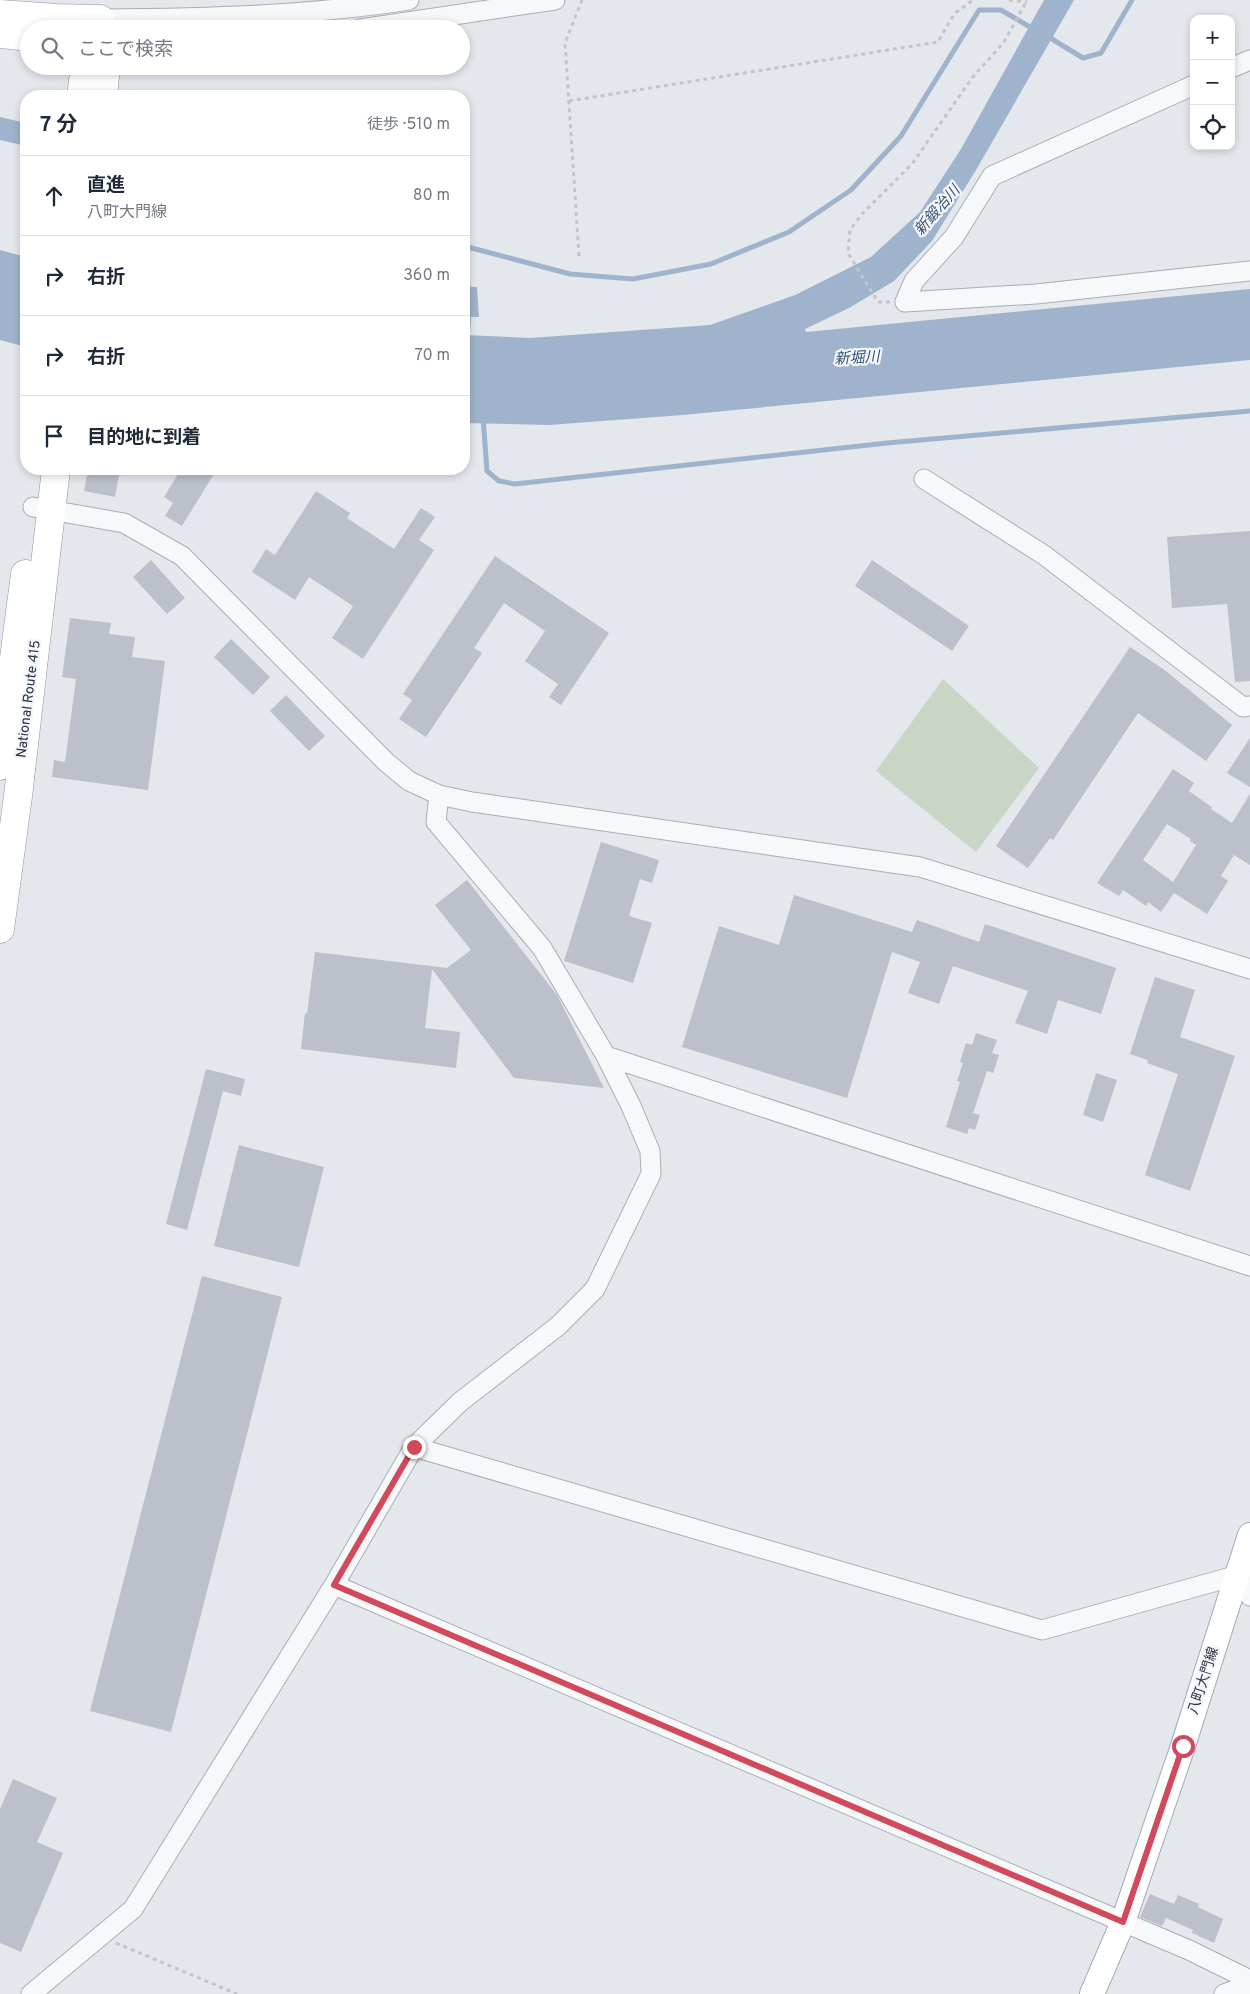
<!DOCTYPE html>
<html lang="ja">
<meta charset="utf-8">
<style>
:root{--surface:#fff;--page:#f6f6f7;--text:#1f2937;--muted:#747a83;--line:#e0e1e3}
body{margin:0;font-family:Overpass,"Noto Sans JP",sans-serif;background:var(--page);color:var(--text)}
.controls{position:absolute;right:15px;top:15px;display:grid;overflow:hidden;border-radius:10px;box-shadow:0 2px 8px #0003}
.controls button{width:45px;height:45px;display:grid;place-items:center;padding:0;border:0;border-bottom:1px solid var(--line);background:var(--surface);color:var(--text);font:25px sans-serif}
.stop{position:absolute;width:15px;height:15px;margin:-11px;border:4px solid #d1495b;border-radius:50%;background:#fff}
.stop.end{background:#d1495b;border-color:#fff;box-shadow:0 1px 5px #0008}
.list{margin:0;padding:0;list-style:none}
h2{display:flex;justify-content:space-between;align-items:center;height:65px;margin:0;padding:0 20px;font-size:21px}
h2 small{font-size:16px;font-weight:400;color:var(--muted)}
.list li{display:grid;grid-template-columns:32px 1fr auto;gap:15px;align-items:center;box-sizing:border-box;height:80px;padding:0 20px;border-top:1px solid var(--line)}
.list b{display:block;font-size:19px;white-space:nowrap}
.list p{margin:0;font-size:16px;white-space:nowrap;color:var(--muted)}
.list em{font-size:16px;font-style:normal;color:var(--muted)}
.icon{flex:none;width:28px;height:28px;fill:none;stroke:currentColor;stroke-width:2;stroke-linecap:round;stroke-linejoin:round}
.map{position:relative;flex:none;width:1250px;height:1994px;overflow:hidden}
.search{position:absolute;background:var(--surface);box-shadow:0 2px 8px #0003;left:20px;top:20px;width:450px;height:55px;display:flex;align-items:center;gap:12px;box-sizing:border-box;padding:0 18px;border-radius:28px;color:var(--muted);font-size:19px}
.panel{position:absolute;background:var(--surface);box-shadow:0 2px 8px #0003;left:20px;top:90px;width:450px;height:385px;border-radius:20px}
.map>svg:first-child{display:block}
.green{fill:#c9d6c5}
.water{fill:#9fb4cc}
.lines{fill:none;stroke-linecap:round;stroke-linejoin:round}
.stream{stroke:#9fb4cc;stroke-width:5}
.building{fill:#bbc0ca;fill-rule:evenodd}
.minor-casing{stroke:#a9aeb7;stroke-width:21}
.major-casing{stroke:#a3abb8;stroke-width:26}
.highway-casing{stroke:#8b94a3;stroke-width:29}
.path{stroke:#c2c5cb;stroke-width:3;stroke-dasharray:4 4;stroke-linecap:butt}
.minor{stroke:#f7f8fa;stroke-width:19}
.major{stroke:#fff;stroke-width:24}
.highway{stroke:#fff;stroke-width:28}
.route{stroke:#d1495b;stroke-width:6}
.labels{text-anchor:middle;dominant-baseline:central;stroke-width:4.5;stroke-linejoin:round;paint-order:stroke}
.street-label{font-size:14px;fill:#2b3445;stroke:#f4f6f9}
.water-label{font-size:15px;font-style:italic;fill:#34527a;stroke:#f4f6f9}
</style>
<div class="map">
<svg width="1250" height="1994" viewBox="0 0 1250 1994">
<rect width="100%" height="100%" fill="#e4e7ec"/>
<path class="green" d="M943,679L1039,768L976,852L876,771Z"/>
<path class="water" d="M1044,0H1074L976,170L932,241L894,281L849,308L805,329L806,332L1250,289V360L683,415L549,425L464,423V335L530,338L710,325L795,295L871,257L920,212L961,149Z
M0,117L26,123V146L0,140Z
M0,250L26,257V347L0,340Z
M464,260L471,287H477L479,317H464Z"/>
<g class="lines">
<path class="stream" d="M1047,36L1083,58L1101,53L1132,0
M464,246L570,274L633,279L711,264L789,232L851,190L901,136L979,10H1001L1035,30
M467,340L469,311
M483,417L487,471L499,481L515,484L887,443L1250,411"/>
</g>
<path class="building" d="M88,469H120L115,497L84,491Z
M181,469H217L182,526L165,516L173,503L164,497Z
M316,491L350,513L347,518L394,549L421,508L435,517L419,540L434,550L363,659L332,638L353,606L309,577L295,600L252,572L266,549L275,555Z
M1250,531V681L1235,682L1227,604L1172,608L1167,537Z
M495,556L609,633L561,705L549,697L558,684L525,661L545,631L504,603L474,648L482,653L426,737L399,719L412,700L403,694Z
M151,560L185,598L167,614L133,577Z
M872,560L969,626L952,651L855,586Z
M70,618L111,623L109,634L135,637L132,657L165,661L148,790L52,777L54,760L65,762L76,679L62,677Z
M231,639L270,677L253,695L214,657Z
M1130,647L1166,671L1232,725L1206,761L1138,713L1053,840L1050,838L1028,868L996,846Z
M286,695L325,736L309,751L270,711Z
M1250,738V787L1227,773Z
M1173,769L1194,783L1189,791L1212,807L1211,809L1232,823L1250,794V865L1234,855L1221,876L1228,881L1207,914L1174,893L1161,912L1148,902L1146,906L1123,890L1119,896L1097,883ZM1167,824L1191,839L1190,841L1196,845L1173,882L1143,860Z
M601,842L659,860L652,883L640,879L629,916L652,923L633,983L564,961Z
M467,880L557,995L604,1088L514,1078L432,969L425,1028L460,1032L456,1068L301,1049L305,1013L307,1014L315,952L447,968L471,950L435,905Z
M794,895L912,932L917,920L979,942L985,924L1116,968L1101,1014L1058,1000L1047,1034L1015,1023L1028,991L953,966L939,1004L908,993L920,962L892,952L847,1098L682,1047L719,926L779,945Z
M1155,977L1195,990L1180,1037L1235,1056L1190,1191L1145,1175L1178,1074L1147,1063L1148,1060L1130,1054Z
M976,1033L997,1040L992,1053L999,1055L993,1073L987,1071L973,1113L980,1115L975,1130L969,1128L967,1134L946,1127L960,1082L957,1081L963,1063L960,1062L966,1043L972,1045Z
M206,1069L245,1079L241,1096L223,1091L187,1230L166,1224Z
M1096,1073L1117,1080L1103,1122L1083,1115Z
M239,1145L324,1167L299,1267L214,1246Z
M202,1276L282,1297L171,1732L90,1711Z
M13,1779L57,1798L37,1842L63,1853L21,1952L0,1943V1809Z
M1150,1894L1174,1904L1178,1895L1199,1904L1198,1907L1223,1919L1214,1943L1192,1933L1193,1930L1166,1918L1162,1926L1140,1917Z"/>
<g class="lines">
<defs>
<path id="minor" d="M100,19C204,18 307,16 409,0
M360,29L555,0
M1231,68L1250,60
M1194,85L992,176L954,237L914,281L905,302L1036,294L1250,271
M924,479L1044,555L1243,707L1250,706
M33,507L124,523L182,556L386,762L409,781L439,795L472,802L920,867L1250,969
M606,1056L1250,1266
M414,1447L1042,1630L1238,1575L1247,1569
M1238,1575L1250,1596
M334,1585L1123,1922L1189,1950L1250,1980
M31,1994L133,1909L334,1585L414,1447L460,1402L558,1326L595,1289L651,1174L650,1151L631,1106L606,1056L542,948L436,822L439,795
M1224,1994L1250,1985"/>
<path id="major" d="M1092,1994L1123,1922L1183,1746L1250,1535"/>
<path id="highway" d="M0,14L56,18L100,19
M0,34L29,37
M81,96L85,66
M103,96L106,66
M0,766L25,574
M0,929L18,796L56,469"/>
</defs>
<use href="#minor" class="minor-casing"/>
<use href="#major" class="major-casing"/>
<use href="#highway" class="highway-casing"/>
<path class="path" d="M1009,0L1027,2
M569,101L938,42L954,14L973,0
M579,256L565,43L582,0
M890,302H878L848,253L850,230L862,214L912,164L972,78L1004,42L1027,0
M116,1943L237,1994"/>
<use href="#minor" class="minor"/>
<use href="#major" class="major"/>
<use href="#highway" class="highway"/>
</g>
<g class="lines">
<path class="route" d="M414,1447L334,1585L1123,1922L1183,1746"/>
</g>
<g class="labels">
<g class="street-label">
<text transform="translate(29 699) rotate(-83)">National Route 415</text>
<text transform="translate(1204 1681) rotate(-72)">八町大門線</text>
</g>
<g class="water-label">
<text transform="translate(938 211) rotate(-49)">新鍛冶川</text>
<text transform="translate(857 359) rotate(-3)">新堀川</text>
</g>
</g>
</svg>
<div class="controls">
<button>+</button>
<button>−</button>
<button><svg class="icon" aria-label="locate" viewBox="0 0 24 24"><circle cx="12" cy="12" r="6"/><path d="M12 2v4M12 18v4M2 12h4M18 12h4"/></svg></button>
</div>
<div class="stop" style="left:1183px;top:1746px"></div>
<div class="stop end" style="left:414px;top:1447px"></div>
<div class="search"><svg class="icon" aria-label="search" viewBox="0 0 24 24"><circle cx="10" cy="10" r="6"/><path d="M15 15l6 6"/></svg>ここで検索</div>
<section class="panel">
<h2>7 分<small>徒歩 · 510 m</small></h2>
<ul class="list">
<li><svg class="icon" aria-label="ahead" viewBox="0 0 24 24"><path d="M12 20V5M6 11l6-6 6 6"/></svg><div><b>直進</b><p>八町大門線</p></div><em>80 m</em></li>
<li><svg class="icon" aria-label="right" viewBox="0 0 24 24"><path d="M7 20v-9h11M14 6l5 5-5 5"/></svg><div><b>右折</b></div><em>360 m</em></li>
<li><svg class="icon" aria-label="right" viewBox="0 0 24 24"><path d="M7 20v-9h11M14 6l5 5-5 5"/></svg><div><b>右折</b></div><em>70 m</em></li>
<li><svg class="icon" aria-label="arrive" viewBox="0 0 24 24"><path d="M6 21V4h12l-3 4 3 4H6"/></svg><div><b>目的地に到着</b></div></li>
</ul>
</section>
</div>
